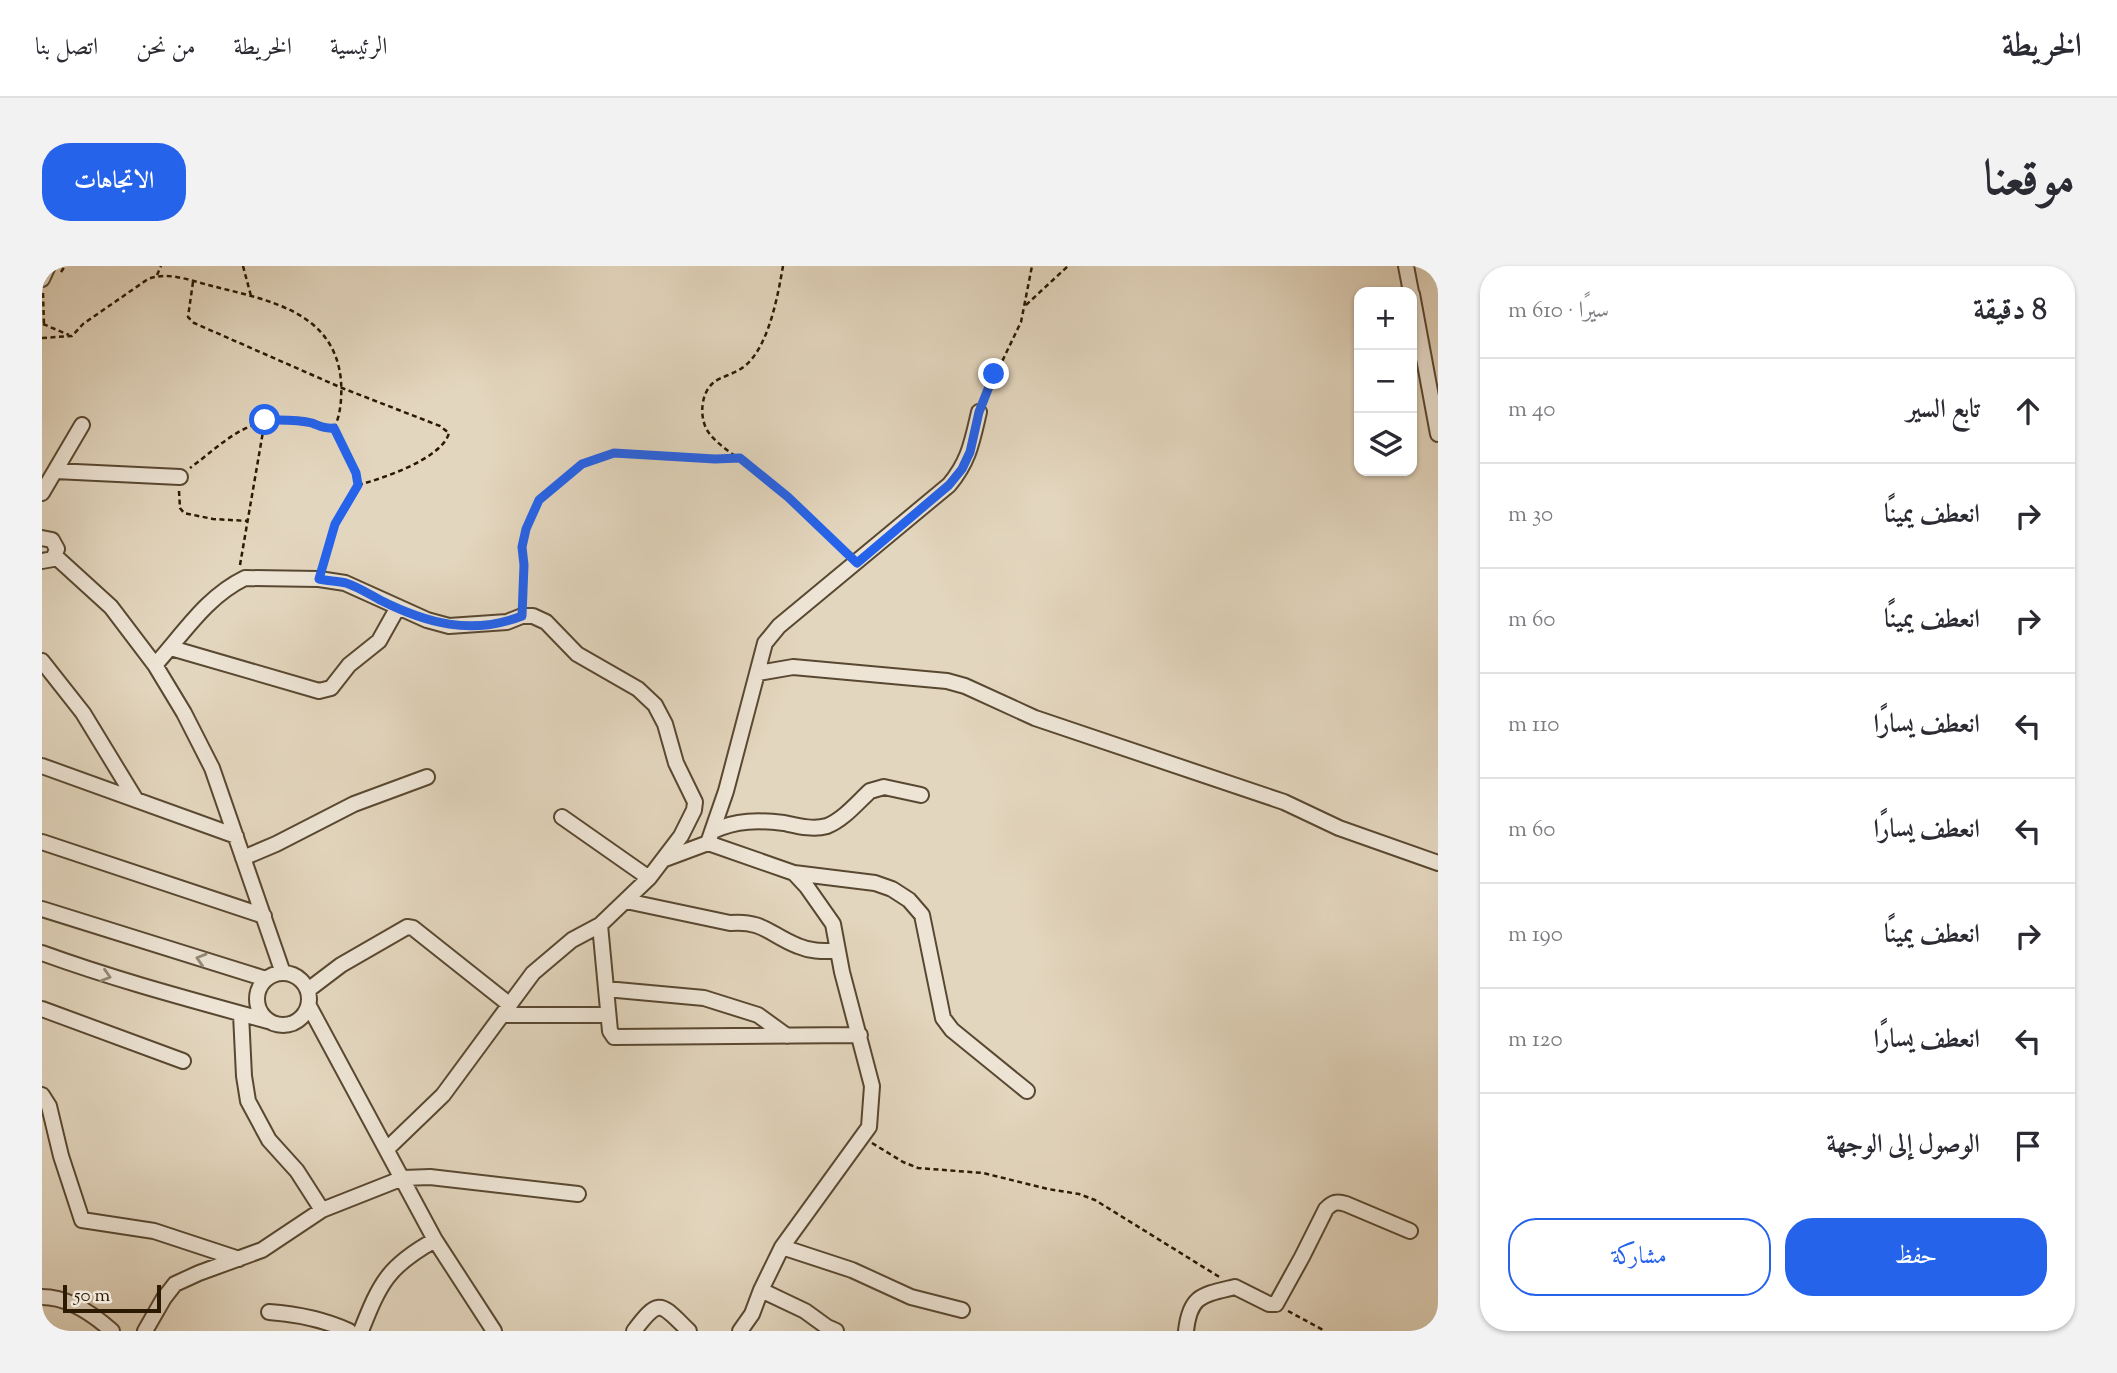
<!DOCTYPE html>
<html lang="ar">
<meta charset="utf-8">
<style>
:root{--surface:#fff;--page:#f2f2f3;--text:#2b2b33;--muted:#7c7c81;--line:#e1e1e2;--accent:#2563eb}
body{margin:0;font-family:"Sorts Mill Goudy",Amiri,serif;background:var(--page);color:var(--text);direction:rtl}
.controls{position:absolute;right:21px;top:21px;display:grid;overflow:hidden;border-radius:14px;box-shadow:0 2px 5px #0004}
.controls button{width:63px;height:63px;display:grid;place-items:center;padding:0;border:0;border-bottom:2px solid var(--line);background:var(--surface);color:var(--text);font:35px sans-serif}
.scale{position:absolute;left:21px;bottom:18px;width:98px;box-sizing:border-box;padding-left:7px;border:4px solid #2b1902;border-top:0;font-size:19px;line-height:24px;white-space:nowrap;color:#2b1902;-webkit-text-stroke:5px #ede4d5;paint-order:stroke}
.stop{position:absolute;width:21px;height:21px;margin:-16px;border:5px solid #2563eb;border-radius:50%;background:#fff}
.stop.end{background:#2563eb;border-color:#fff;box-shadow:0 2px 7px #0008}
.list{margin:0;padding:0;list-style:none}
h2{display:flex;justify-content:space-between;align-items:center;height:91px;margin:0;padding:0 28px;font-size:30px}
h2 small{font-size:23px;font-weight:400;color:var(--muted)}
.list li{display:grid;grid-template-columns:46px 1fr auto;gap:21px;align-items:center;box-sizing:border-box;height:105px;padding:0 28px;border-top:2px solid var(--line)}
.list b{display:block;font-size:26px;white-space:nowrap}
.list em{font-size:23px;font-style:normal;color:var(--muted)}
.actions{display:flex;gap:14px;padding:21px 28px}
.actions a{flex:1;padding:16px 0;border:2px solid var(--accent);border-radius:28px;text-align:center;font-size:24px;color:var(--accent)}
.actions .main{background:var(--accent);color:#fff}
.icon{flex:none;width:38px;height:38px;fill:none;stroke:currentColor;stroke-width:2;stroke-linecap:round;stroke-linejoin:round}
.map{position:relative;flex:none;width:1396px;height:1065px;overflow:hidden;direction:ltr;border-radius:28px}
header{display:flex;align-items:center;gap:42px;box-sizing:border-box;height:98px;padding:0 35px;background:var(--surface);border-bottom:2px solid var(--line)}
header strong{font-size:33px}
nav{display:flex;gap:38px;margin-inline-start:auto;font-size:24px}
.intro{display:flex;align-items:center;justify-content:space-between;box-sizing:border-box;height:168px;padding:0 42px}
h1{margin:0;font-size:49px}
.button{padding:18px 32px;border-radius:28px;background:var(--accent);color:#fff;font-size:24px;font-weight:700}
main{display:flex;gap:42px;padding:0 42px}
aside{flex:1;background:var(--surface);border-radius:28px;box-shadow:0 2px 5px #0004}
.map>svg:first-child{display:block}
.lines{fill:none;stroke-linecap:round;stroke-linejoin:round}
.minor-casing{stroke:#594831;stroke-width:18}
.path{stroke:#2b1902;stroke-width:2.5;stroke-dasharray:5 3.5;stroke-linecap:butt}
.minor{stroke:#ede4d5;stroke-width:14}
.oneway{stroke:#968976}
.route{stroke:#2563eb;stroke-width:9}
</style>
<header>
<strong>الخريطة</strong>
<nav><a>الرئيسية</a><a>الخريطة</a><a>من نحن</a><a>اتصل بنا</a></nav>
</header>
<div class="intro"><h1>موقعنا</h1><a class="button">الاتجاهات</a></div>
<main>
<aside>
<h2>8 دقيقة<small>سيرًا · 610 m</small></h2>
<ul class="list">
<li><svg class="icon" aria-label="ahead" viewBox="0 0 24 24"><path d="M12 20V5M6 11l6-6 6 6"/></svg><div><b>تابع السير</b></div><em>40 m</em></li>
<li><svg class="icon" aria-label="right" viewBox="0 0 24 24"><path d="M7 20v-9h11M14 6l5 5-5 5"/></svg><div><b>انعطف يمينًا</b></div><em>30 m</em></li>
<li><svg class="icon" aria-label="right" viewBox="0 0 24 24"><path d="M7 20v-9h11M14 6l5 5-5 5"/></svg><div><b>انعطف يمينًا</b></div><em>60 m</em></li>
<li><svg class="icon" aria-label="left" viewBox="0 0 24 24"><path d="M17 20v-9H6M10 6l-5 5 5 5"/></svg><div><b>انعطف يسارًا</b></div><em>110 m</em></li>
<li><svg class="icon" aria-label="left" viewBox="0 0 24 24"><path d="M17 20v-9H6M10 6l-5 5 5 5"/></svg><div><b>انعطف يسارًا</b></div><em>60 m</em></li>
<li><svg class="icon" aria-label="right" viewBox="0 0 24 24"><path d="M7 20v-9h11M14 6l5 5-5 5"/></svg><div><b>انعطف يمينًا</b></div><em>190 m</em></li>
<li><svg class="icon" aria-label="left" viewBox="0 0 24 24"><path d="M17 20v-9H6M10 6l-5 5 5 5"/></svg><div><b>انعطف يسارًا</b></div><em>120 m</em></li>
<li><svg class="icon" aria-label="arrive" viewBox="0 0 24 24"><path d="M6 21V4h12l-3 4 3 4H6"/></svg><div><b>الوصول إلى الوجهة</b></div></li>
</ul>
<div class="actions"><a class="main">حفظ</a><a>مشاركة</a></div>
</aside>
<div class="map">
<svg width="1396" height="1065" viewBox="0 0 1396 1065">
<rect width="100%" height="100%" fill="#e3d6be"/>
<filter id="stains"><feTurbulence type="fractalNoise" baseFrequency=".00286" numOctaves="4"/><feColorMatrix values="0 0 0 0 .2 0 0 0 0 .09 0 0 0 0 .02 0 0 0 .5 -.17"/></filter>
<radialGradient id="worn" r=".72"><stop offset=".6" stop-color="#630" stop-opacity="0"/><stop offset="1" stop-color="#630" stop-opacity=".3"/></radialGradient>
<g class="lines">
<defs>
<path id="minor" d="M1364,0L1369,26
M0,13L6,0
M1370,28L1396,168
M13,205L138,211
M0,227L40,159
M0,272L10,274L15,283L11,293L0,295
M13,290L69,341L113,399L142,447L170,502L241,707
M129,382L277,425L289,422L307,399L337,375L356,341
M0,395L41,447L94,534
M113,399C142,367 164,331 203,312L277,313L303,317L385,354L407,360L465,356L480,350H491L504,356L535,388L596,423L613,439L623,458L634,497L653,536L652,544L639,570L607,612L558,659L530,674L491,707L401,829L345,883
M716,407L751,401L905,415L923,420L993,452L1242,536L1297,562L1396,597
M0,500L194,570
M520,551L607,612
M671,565C694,554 717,554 742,557C756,560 771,564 785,560C801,554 816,536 828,525L842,521L879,529
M0,576L222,650
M666,577L684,525L723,377L737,360L907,219C927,195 930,176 937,146
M201,592L234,578L312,538L385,511
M623,593L666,577L752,607L765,621L791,658L800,706L830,820L827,861L740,981L719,1024L710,1048L698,1065
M752,607L833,617L850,623L867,634L880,649L901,752L910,764L985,825
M584,635L688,657C721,654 728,669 756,680C770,686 782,685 796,685
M0,643L224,713
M558,659L568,765L572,771L818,769
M0,687C74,714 150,734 226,755
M215 733a26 26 0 1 1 52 0a26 26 0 1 1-52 0Z
M564,723L662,732L716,749L745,770
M266,724L299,699L365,661L371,662L468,739
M267,740L393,974L452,1065
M0,743L141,795
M199,748L202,810L206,835L227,874L255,905L280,944
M462,749H566
M0,829L7,840L19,890L40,954L112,965L197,993
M740,981L810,1004L869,1031L920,1044
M719,1024L763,1045L785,1061L794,1065
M0,1031C27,1031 51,1048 70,1065
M227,1046C255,1048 281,1053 307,1065
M103,1065L122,1032L133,1018L157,1007L220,984L280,944L361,912L388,911L536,928
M319,1065C338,1017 346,1000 393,974
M592,1065C618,1030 619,1038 647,1065
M1144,1065C1148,1029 1160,1029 1193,1021L1227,1038H1234L1260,991L1284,943C1291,936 1295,935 1304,938L1368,965"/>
</defs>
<use href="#minor" class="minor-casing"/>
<path class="path" d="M201,0L209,30
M741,0C736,29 727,79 704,99C694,108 679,110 671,117C658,128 657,154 667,167C678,182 702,195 717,207C748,233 776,259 805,287
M19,6L23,0
M115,9L119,0
M151,16L146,51L152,57L300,122L398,160L407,167C400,193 339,213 316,219
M1,27L2,59
M984,39L1026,0
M1,58L27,69
M0,72L30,70L41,58L106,13C126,5 150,15 170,20C225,34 293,45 299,115C300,129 299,149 292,162C278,163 264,155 249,154C203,151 182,177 148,202
M942,133L979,56L990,0
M137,225L138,242L142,247L171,253L206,255
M198,299L223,154
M281,300L293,258L316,219L314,207L292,162
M480,337L482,299L480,281L484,263L497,234L540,198L572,187L673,193L698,192
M830,877L861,896L876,902L941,907L1006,923L1037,928L1053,934L1179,1012
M1246,1045L1283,1065"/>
<use href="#minor" class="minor"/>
</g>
<defs><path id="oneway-chevron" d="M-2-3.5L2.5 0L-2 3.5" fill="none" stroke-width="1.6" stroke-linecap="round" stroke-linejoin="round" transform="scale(1.75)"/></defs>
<g class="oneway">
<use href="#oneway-chevron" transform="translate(159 693) rotate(-163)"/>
<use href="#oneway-chevron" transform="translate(64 710) rotate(17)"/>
</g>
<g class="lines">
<path class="route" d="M223,154C239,154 255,153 270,157C278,160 283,163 292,162L314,207L316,219L293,258L277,313C286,315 295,315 304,317C316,321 327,328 338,334C384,357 429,370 480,350L482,299L480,281L484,263L497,234L540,198L572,187L673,193L698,192L746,231L815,297L907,219L920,203L928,186L937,146L952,108"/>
</g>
<rect width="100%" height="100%" filter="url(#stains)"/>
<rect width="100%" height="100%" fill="url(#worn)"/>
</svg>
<div class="controls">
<button>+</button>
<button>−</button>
<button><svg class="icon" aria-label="layers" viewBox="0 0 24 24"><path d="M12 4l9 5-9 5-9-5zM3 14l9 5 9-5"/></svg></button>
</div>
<div class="scale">50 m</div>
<div class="stop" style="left:223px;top:154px"></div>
<div class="stop end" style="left:952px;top:108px"></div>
</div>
</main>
